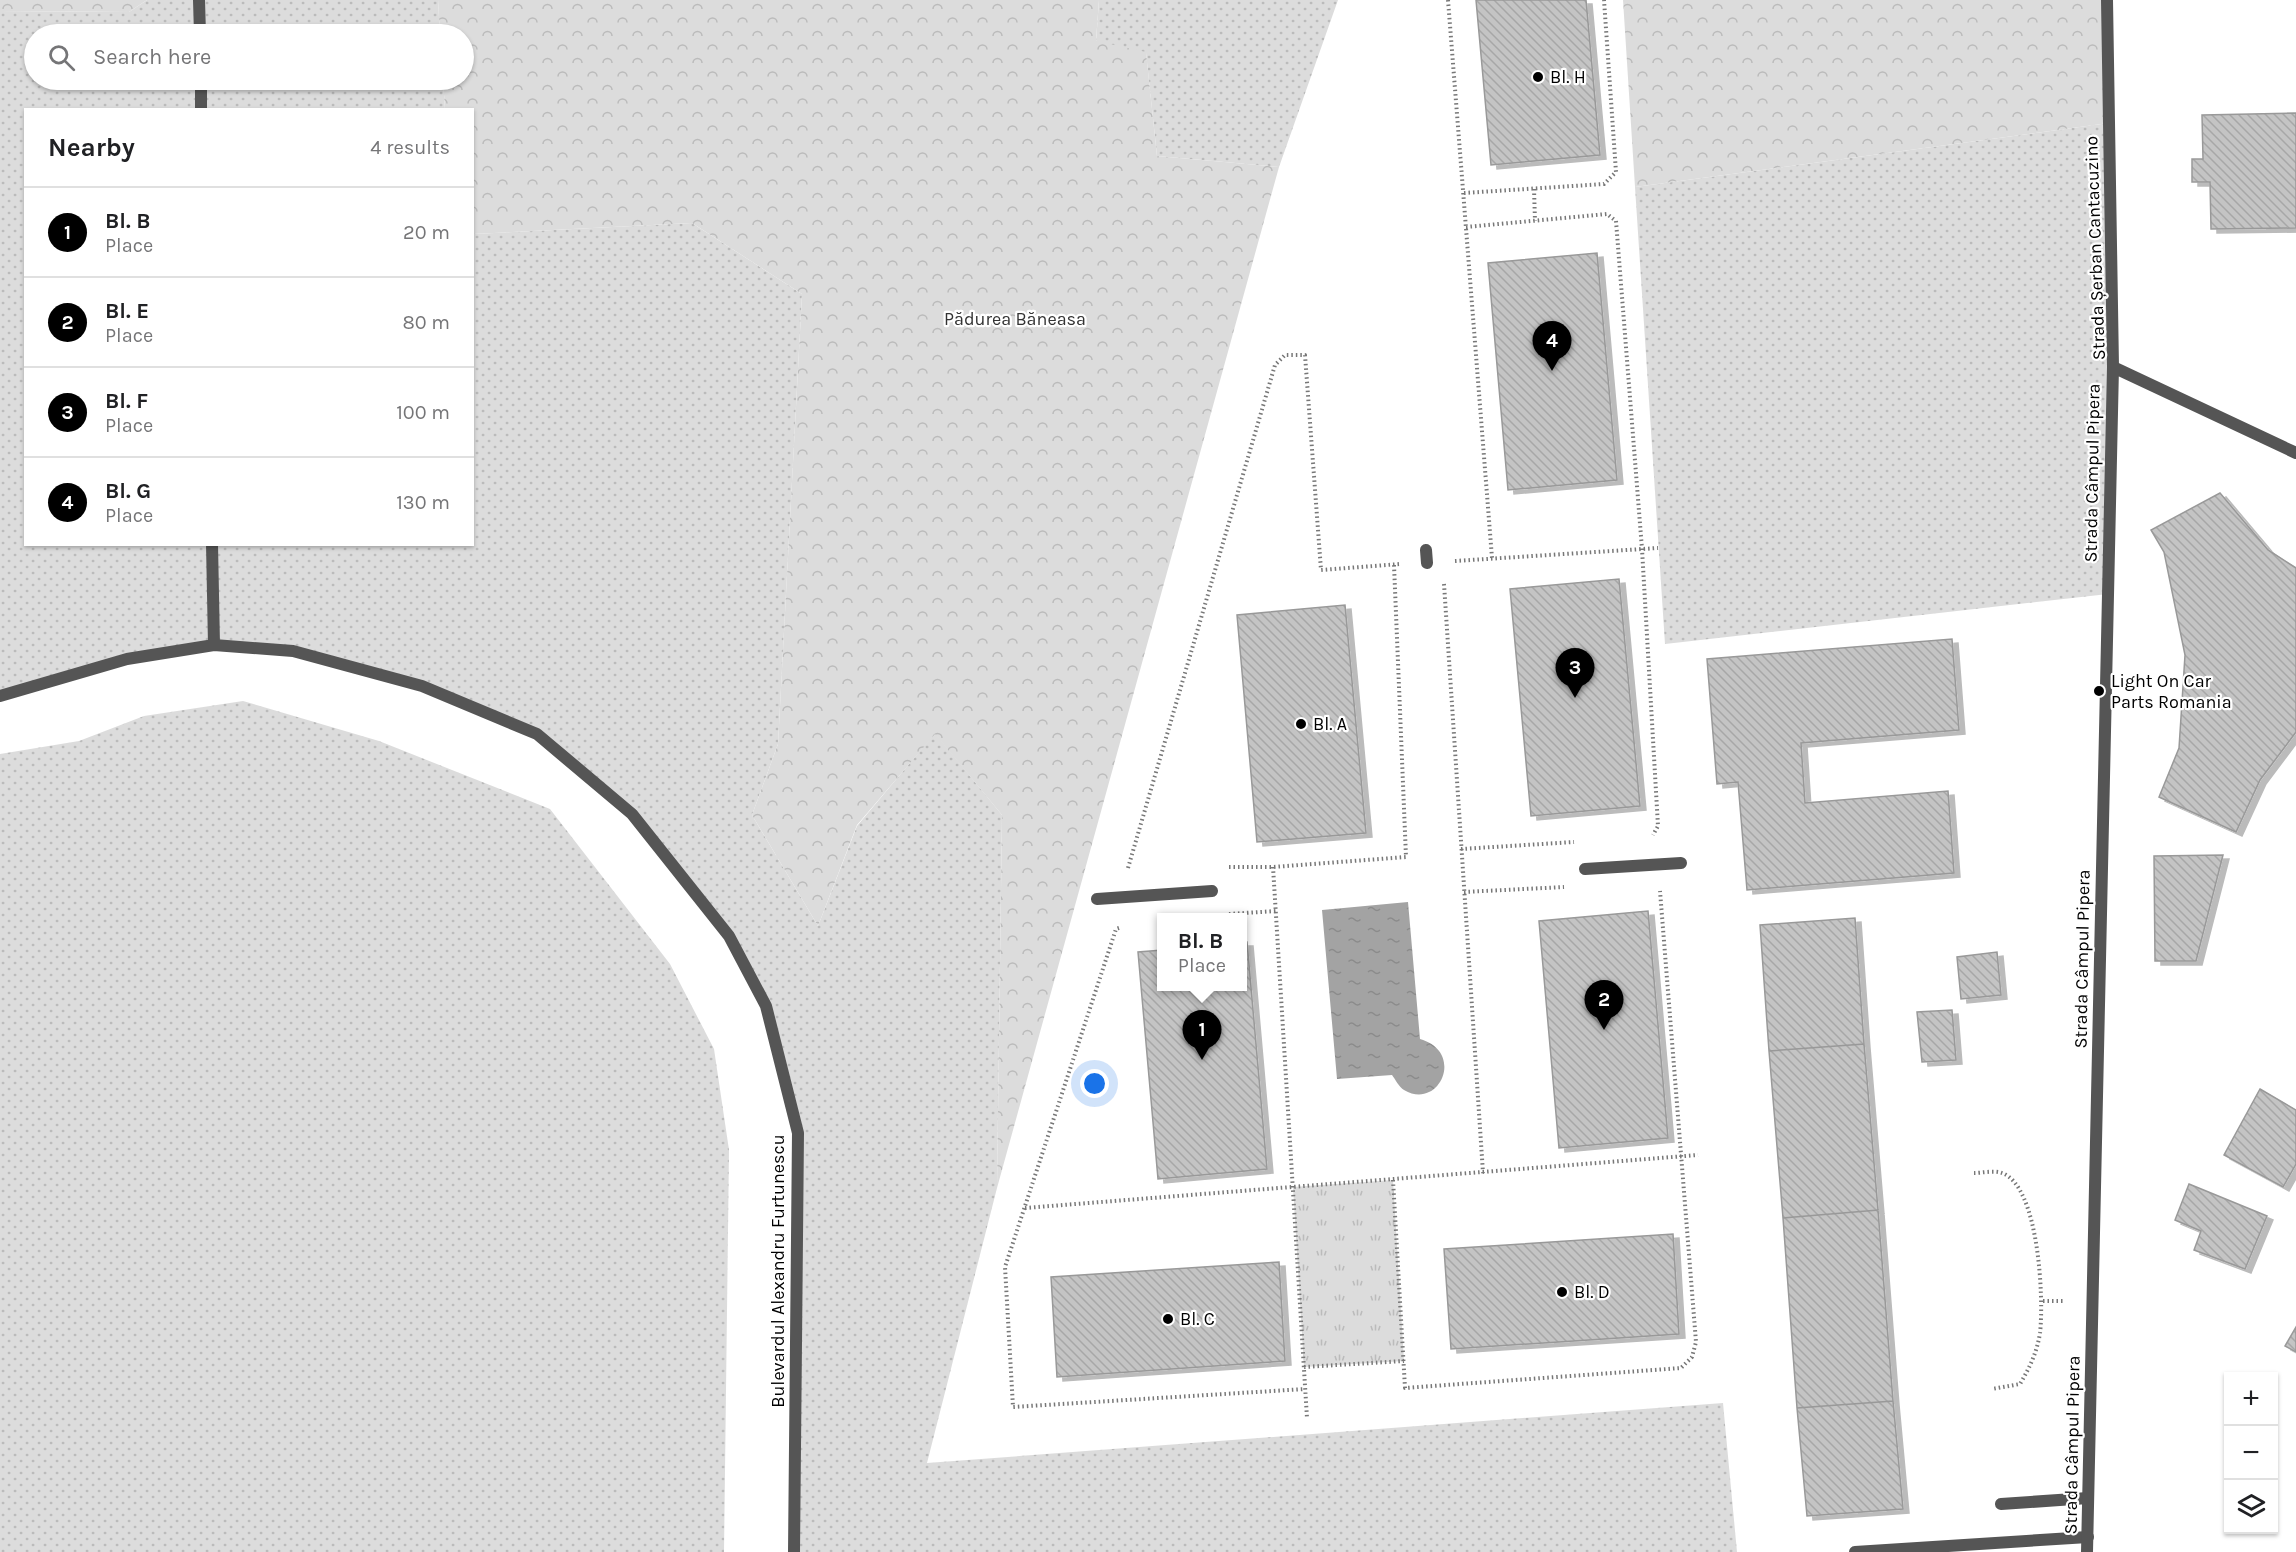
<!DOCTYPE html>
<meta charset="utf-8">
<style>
:root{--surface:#fff;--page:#f6f6f6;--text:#202124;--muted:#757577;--line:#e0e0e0;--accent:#000}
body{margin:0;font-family:Karla,sans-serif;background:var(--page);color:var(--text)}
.controls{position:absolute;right:18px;bottom:18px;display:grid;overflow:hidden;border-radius:0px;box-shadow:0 2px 4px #0004}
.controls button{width:54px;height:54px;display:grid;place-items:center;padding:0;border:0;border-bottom:2px solid var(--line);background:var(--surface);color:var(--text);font:30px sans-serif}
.you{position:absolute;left:1095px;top:1084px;width:21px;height:21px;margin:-15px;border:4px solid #fff;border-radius:50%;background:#1a73e8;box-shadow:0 0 0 9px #1a73e833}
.badge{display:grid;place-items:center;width:39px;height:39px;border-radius:50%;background:var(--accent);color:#fff;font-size:20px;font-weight:700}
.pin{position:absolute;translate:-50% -50px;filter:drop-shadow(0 2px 3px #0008)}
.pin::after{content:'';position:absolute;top:32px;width:21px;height:18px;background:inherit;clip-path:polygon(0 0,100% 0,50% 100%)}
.popup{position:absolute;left:1157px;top:913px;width:90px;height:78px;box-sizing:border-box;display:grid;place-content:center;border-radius:0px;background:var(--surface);filter:drop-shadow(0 2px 4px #0005);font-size:20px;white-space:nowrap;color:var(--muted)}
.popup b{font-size:22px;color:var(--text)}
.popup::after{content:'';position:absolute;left:50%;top:100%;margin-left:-12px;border:12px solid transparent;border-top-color:var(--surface)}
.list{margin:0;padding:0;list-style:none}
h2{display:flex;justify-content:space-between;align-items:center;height:78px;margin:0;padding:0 24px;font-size:26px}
h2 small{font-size:20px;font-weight:400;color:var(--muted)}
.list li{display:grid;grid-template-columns:39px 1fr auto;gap:18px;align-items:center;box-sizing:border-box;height:90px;padding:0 24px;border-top:2px solid var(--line)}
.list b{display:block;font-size:22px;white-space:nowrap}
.list p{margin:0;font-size:20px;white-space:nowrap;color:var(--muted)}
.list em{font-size:20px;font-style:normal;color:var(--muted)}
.icon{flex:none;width:33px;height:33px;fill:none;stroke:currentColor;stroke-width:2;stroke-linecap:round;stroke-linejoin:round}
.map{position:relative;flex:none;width:2296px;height:1552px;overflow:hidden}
.search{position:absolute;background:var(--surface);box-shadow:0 2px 4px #0004;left:24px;top:24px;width:450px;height:66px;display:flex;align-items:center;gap:15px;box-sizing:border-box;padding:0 21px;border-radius:33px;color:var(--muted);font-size:22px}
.panel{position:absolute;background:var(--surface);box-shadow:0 2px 4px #0004;left:24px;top:108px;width:450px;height:438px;border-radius:0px}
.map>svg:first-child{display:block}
.grass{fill:url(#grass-dots)}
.forest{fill:url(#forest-crowns)}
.park{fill:url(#park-tufts)}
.water{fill:url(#water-ripples)}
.building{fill:url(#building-back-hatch);stroke:#999;stroke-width:1.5;filter:url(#shadow)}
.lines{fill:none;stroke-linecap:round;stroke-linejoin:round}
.path{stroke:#777;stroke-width:4;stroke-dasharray:1.5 3;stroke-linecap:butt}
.service{stroke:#555;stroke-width:12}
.minor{stroke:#555;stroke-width:12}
.poi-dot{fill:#000;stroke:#fff;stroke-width:2}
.labels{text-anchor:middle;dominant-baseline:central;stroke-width:4.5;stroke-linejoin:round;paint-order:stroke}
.poi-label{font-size:18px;fill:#000;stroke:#fff;text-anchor:start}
.street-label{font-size:18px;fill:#000;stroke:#fff}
.park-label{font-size:18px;fill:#333;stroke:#fff}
</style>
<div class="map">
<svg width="2296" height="1552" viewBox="0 0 2296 1552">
<defs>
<pattern id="grass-dots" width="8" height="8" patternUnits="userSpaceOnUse" patternTransform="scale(1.5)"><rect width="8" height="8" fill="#dcdcdc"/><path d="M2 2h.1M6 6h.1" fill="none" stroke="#bbb" stroke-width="1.8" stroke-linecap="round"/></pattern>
<pattern id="forest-crowns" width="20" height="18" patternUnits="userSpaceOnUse" patternTransform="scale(1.5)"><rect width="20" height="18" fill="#dcdcdc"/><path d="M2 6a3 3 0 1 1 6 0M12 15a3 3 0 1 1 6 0" fill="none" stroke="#bbb"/></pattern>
<pattern id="park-tufts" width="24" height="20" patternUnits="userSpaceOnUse" patternTransform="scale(1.5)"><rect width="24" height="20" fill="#dcdcdc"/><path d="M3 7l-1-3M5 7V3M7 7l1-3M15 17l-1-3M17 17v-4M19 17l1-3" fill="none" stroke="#bbb"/></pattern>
<pattern id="water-ripples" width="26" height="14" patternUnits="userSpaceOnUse" patternTransform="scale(1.5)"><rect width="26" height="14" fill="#a3a3a3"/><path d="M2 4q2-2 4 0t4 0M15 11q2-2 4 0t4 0" fill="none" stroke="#8b8b8b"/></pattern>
<pattern id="building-back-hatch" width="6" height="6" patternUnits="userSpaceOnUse" patternTransform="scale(1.5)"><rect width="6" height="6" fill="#c4c4c4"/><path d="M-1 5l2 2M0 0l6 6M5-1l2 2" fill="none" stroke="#a7a7a7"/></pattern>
<filter id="shadow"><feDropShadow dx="6" dy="4" stdDeviation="0" flood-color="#0004"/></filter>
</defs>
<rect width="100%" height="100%" fill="#fff"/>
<path class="grass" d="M147,0H438L440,34H34V80H443L445,109L26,110V544H472L473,234L692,223L802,294L778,744L752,815L818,926L857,826L935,733L1002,815L997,1188L927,1463L1723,1403L1737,1552H794L798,1133L766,1006L729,936L632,814L537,734L422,686L293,651L214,645L127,659L0,696V11L129,12Z
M1099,0H1338L1279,167L1157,156L1146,53L1096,42Z
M2109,123L2108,594L1665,644L1635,187Z
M243,701L379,741L550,809L670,964L714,1049L729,1150L724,1552H0V754L79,741L144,716Z"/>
<path class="forest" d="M0,0H147L129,12L0,11Z
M438,0H1099L1096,41L1146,52L1157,156L1279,167L997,1188L1002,815L935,734L857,825L818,926L752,815L778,744L802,294L692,223L473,234L472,110L445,109L443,80H464V34H440Z
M1623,0H2107L2109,123L1635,187Z"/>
<path class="park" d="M1393,1180L1404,1361L1304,1367L1293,1187Z"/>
<path class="water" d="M1408,902L1420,1039C1466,1052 1439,1111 1404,1090C1399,1087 1395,1079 1392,1075L1337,1079L1322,910Z"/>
<path class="building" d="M1476,0H1586L1600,155L1491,165Z
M2296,113V228L2211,229L2210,182H2192V159H2203L2202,115Z
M1597,253L1617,480L1508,490L1488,263Z
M2220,493L2268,550L2296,568V732L2260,780L2236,832L2159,797L2179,748L2185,655L2164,552L2151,530Z
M1619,579L1640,806L1531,816L1510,589Z
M1345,605L1366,833L1257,842L1237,615Z
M1952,639L1959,730L1801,743L1805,803L1948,791L1954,873L1747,890L1738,782L1717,784L1707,659Z
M2223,855L2196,961H2155L2154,856Z
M1648,911L1668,1138L1559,1148L1539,921Z
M1855,918L1864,1044L1769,1051L1760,925Z
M1242,942H1247L1267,1169L1158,1179L1138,952L1162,950V986H1242Z
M1997,952L2001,995L1961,999L1957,957Z
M1952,1010L1956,1060L1922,1062L1917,1012Z
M1864,1044L1878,1210L1783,1218L1769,1051Z
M2260,1089L2296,1110V1164L2283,1187L2224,1155Z
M2189,1184L2267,1216L2245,1269L2194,1250L2201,1231L2175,1220Z
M1878,1210L1893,1401L1797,1408L1783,1218Z
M1673,1234L1679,1334L1451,1349L1444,1249Z
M1279,1262L1285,1361L1057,1377L1051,1277Z
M2296,1327V1352L2285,1346Z
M1893,1401L1903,1509L1807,1516L1797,1408Z"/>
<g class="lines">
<path class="path" d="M1448,0L1492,558
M1534,189L1535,221
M1464,193L1604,184L1616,172L1604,0
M1466,227L1607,214L1616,221L1642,549L1658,826L1653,835
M1455,561L1658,548
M1444,584L1483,1173
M1461,849L1574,842
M1229,867H1273L1406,857L1394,565
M1273,867L1307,1418
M1128,868L1275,365L1285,355H1305L1321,570L1400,564
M1464,892L1564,887
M1229,914L1276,911
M1119,928L1116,929L1005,1267L1013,1407L1305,1389
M1974,1173C1982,1173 1994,1170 2002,1173C2039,1186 2044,1299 2040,1333C2037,1352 2030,1367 2020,1384L1992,1389
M1393,1180L1405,1388L1681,1368L1692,1357L1696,1342L1660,891
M1025,1208L1698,1155
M2043,1301H2065
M1304,1367L1404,1361"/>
<path class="service" d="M1426,550L1427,563
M1585,869L1681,863
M1097,899L1212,891
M2001,1504L2088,1498
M1855,1552L2088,1537"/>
<path class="minor" d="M199,0L200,34
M201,80V110
M2113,367L2296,453
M212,544L214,645
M0,696L127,659L214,645L293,651L422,686L537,734L632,814L729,936L766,1006L798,1133L794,1552
M2087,1552L2113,367L2107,0"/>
</g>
<g class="poi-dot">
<circle cx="1538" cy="77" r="6"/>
<circle cx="2099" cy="691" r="6"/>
<circle cx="1301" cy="724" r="6"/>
<circle cx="1562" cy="1292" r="6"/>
<circle cx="1168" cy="1319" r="6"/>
</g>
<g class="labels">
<g class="poi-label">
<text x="1550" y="77">Bl. H</text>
<text x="2111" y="681">Light On Car<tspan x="2111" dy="21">Parts Romania</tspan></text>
<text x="1313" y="724">Bl. A</text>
<text x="1574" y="1292">Bl. D</text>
<text x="1180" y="1319">Bl. C</text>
</g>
<g class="street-label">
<text transform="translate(2095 248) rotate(-92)">Strada Șerban Cantacuzino</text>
<text transform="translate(2092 473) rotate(-89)">Strada Câmpul Pipera</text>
<text transform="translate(2082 959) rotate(-89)">Strada Câmpul Pipera</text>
<text transform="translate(778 1271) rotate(-90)">Bulevardul Alexandru Furtunescu</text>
<text transform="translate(2072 1445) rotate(-89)">Strada Câmpul Pipera</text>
</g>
<g class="park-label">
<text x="1015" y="319">Pădurea Băneasa</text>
</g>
</g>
</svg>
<div class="controls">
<button>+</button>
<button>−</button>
<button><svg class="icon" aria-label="layers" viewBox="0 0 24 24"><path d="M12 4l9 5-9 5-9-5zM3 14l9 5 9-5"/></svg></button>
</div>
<div class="you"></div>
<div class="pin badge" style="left:1202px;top:1060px">1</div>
<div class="popup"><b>Bl. B</b>Place</div>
<div class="pin badge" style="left:1604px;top:1030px">2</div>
<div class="pin badge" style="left:1575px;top:698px">3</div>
<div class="pin badge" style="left:1552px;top:371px">4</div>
<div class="search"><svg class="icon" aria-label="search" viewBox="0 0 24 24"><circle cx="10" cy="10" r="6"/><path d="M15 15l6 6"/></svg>Search here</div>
<section class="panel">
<h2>Nearby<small>4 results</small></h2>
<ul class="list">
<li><span class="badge">1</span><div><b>Bl. B</b><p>Place</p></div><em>20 m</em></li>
<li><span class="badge">2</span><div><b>Bl. E</b><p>Place</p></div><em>80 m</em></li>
<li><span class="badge">3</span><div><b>Bl. F</b><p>Place</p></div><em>100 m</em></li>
<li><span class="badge">4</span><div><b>Bl. G</b><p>Place</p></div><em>130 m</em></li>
</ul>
</section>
</div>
